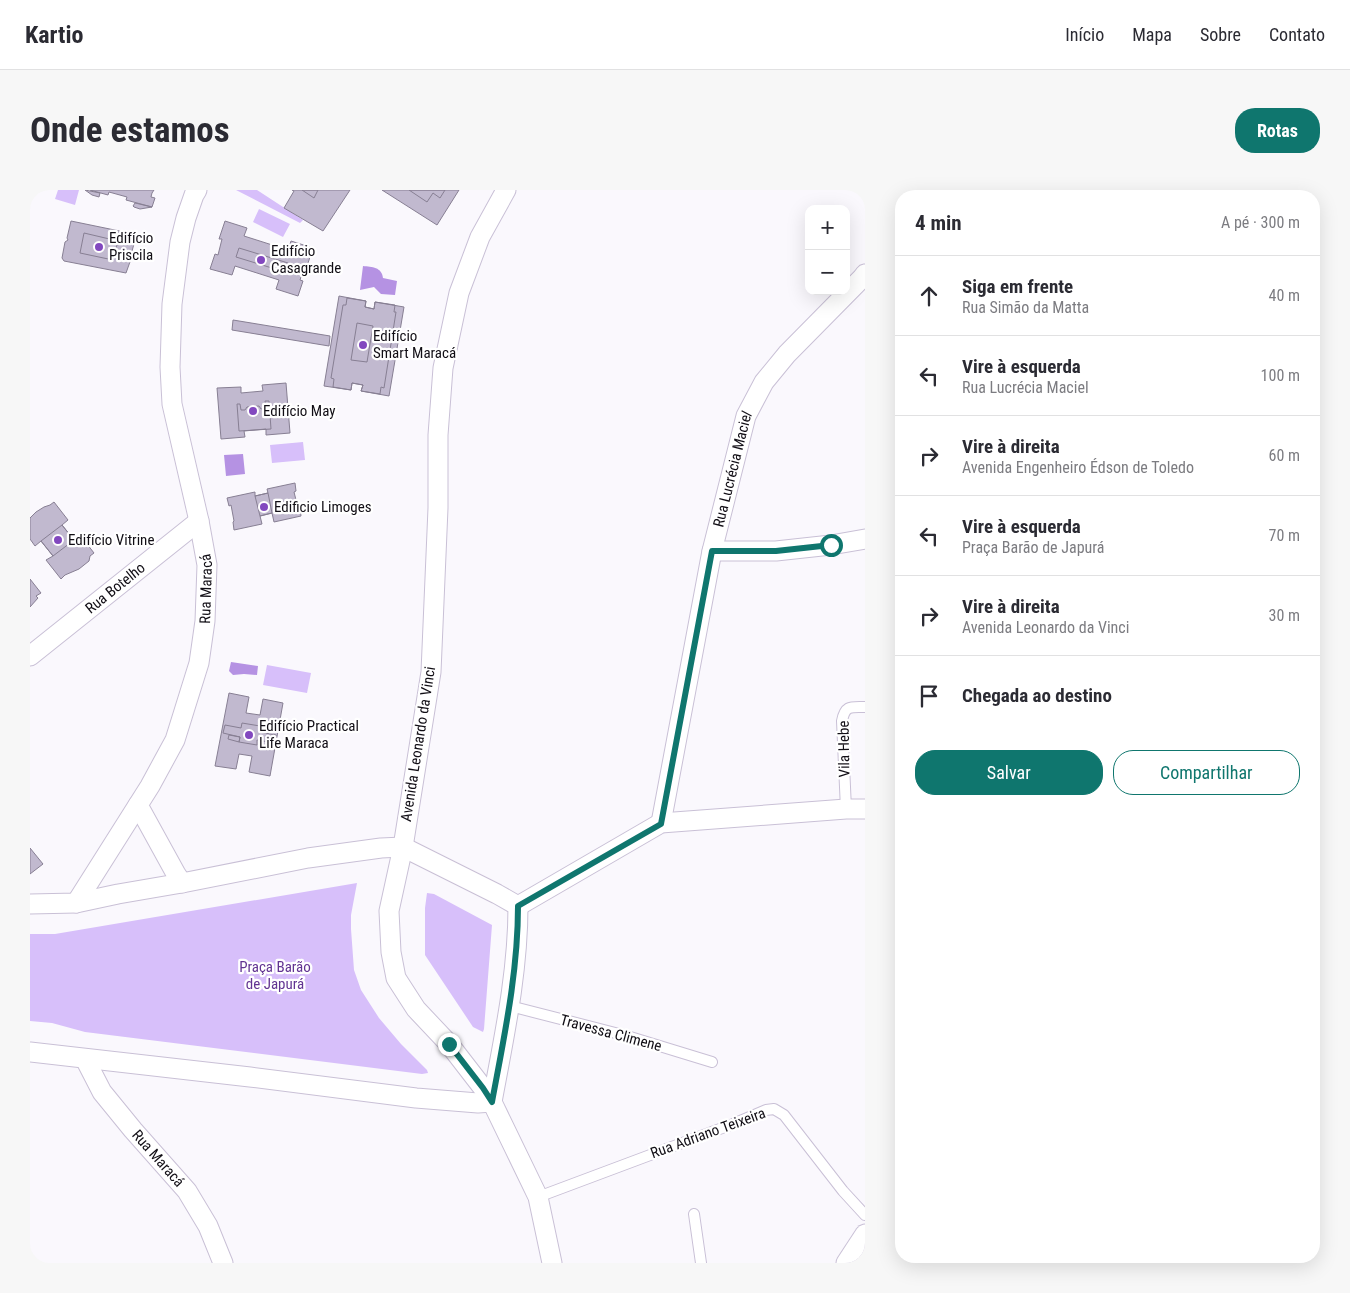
<!DOCTYPE html>
<html lang="pt">
<meta charset="utf-8">
<style>
:root{--surface:#fff;--page:#f7f7f7;--text:#2b2b33;--muted:#7c7c81;--line:#e1e1e2;--accent:#0f766e}
body{margin:0;font-family:"Roboto Condensed",sans-serif;background:var(--page);color:var(--text)}
.controls{position:absolute;right:15px;top:15px;display:grid;overflow:hidden;border-radius:10px;box-shadow:0 5px 20px #0002}
.controls button{width:45px;height:45px;display:grid;place-items:center;padding:0;border:0;border-bottom:1px solid var(--line);background:var(--surface);color:var(--text);font:25px sans-serif}
.stop{position:absolute;width:15px;height:15px;margin:-11px;border:4px solid #0f766e;border-radius:50%;background:#fff}
.stop.end{background:#0f766e;border-color:#fff;box-shadow:0 1px 5px #0008}
.list{margin:0;padding:0;list-style:none}
h2{display:flex;justify-content:space-between;align-items:center;height:65px;margin:0;padding:0 20px;font-size:21px}
h2 small{font-size:16px;font-weight:400;color:var(--muted)}
.list li{display:grid;grid-template-columns:32px 1fr auto;gap:15px;align-items:center;box-sizing:border-box;height:80px;padding:0 20px;border-top:1px solid var(--line)}
.list b{display:block;font-size:19px;white-space:nowrap}
.list p{margin:0;font-size:16px;white-space:nowrap;color:var(--muted)}
.list em{font-size:16px;font-style:normal;color:var(--muted)}
.actions{display:flex;gap:10px;padding:15px 20px}
.actions a{flex:1;padding:11px 0;border:1px solid var(--accent);border-radius:20px;text-align:center;font-size:18px;color:var(--accent)}
.actions .main{background:var(--accent);color:#fff}
.icon{flex:none;width:28px;height:28px;fill:none;stroke:currentColor;stroke-width:2;stroke-linecap:round;stroke-linejoin:round}
.map{position:relative;flex:none;width:835px;height:1073px;overflow:hidden;border-radius:20px}
header{display:flex;align-items:center;gap:30px;box-sizing:border-box;height:70px;padding:0 25px;background:var(--surface);border-bottom:1px solid var(--line)}
header strong{font-size:24px}
nav{display:flex;gap:28px;margin-inline-start:auto;font-size:18px}
.intro{display:flex;align-items:center;justify-content:space-between;box-sizing:border-box;height:120px;padding:0 30px}
h1{margin:0;font-size:35px}
.button{padding:12px 22px;border-radius:20px;background:var(--accent);color:#fff;font-size:18px;font-weight:700}
main{display:flex;gap:30px;padding:0 30px}
aside{flex:1;background:var(--surface);border-radius:20px;box-shadow:0 5px 20px #0002}
.map>svg:first-child{display:block}
.green{fill:#d7bffa}
.water{fill:#b592e3}
.building{fill:#c1b9cf;stroke:#877f93}
.lines{fill:none;stroke-linecap:round;stroke-linejoin:round}
.lane-casing{stroke:#c9c0d6;stroke-width:12}
.street-casing{stroke:#c9c0d6;stroke-width:21}
.lane{stroke:#fff;stroke-width:10}
.street{stroke:#fff;stroke-width:19}
.route{stroke:#0f766e;stroke-width:6}
.poi-dot{fill:#8248bf;stroke:#fff;stroke-width:2}
.labels{text-anchor:middle;dominant-baseline:central;stroke-width:4.5;stroke-linejoin:round;paint-order:stroke}
.poi-label{font-size:15px;fill:#110e15;stroke:#fff;text-anchor:start}
.street-label{font-size:15px;fill:#110e15;stroke:#fff}
.park-label{font-size:15px;fill:#623492;stroke:#fff}
</style>
<header>
<strong>Kartio</strong>
<nav><a>Início</a><a>Mapa</a><a>Sobre</a><a>Contato</a></nav>
</header>
<div class="intro"><h1>Onde estamos</h1><a class="button">Rotas</a></div>
<main>
<div class="map">
<svg width="835" height="1073" viewBox="0 0 835 1073">
<rect width="100%" height="100%" fill="#faf8fd"/>
<path class="green" d="M28,0H49L45,15L25,9Z
M206,0H227L273,30L270,33Z
M229,19L260,34L253,47L223,32Z
M273,252L275,270L242,273L240,255Z
M237,475L281,483L277,503L233,495Z
M327,693L321,725V739L324,780L331,800L349,828L371,854L397,880L398,883L392,884L55,842L22,833L0,831V744H25Z
M397,703L404,704L462,735L454,839L453,842L443,837L395,765V718Z"/>
<path class="water" d="M333,76C342,77 352,77 353,88L367,91L365,105L351,104L344,97L330,100Z
M213,264L215,284L196,286L194,265Z
M201,472L228,476L227,485L214,484L203,485L199,481Z"/>
<path class="building" d="M55,0L70,3L69,7L62,5Z
M60,0H124L122,3L121,7L125,8L122,17L96,10L97,7L79,2L78,5Z
M262,0H320L293,41L254,18L264,1Z
M272,0H288L284,8Z
M352,0H429L407,35Z
M379,0H415L410,8L403,3L397,12Z
M105,13L122,17L110,19L104,17L103,16Z
M41,31L104,44V54L102,61L100,63L101,69L96,83L34,71L32,68L35,52L38,50L37,48Z
M195,31L217,38L214,46L258,60L261,51L283,58L277,76L275,75L270,90L273,91L268,106L246,99L249,90L205,76L202,85L180,79L185,64L188,65L192,49H189Z
M54,43L88,51L83,70L50,63Z
M209,58L258,73L255,82L206,67Z
M309,106L336,111L335,117L344,119L345,112L374,117L359,206L331,201L333,195L322,193L321,200L294,196Z
M317,108L336,111L335,117L344,119L345,112L365,115L364,122H366L354,198L351,197L350,204L331,201L333,195L322,193L321,200L303,197L304,189L301,188L313,115H316Z
M203,130L300,146L299,156L202,140Z
M327,133L343,136L337,172L321,170Z
M256,193L260,243L236,245V239L214,241L215,247L191,249L187,198L211,197V203L233,201L232,195Z
M235,211H239L241,239L209,241L207,214H210L211,220H215L217,217L229,216L231,219L236,218Z
M265,293L266,301L264,302L268,318H270L271,326L244,332L242,323L230,326L232,334L204,340L203,332L204,331L201,315L199,316L197,308L225,302V306L238,303L237,299Z
M238,303L242,323L230,326L225,306Z
M24,312L38,330L32,335L44,350L50,345L64,363L60,366L59,371L49,379L35,385L31,389L16,370L23,366L11,351L5,356L0,349V328L6,322L14,317L20,315Z
M32,335L44,350L23,366L11,351Z
M0,389L11,403L6,406L8,408L0,417Z
M199,503L219,507L216,523L230,525L233,509L253,513L240,586L219,582L222,566L209,564L206,579L185,576Z
M212,533L230,536L229,542L246,545L245,553L227,550V555L209,552L210,547L193,543L195,535L211,538Z
M199,545L210,547L209,552L198,549Z
M0,658L13,674L0,684Z"/>
<g class="lines">
<defs>
<path id="lane" d="M816,619L812,531C815,515 821,517 835,517
M480,816L597,846L682,872
M508,1007L703,934L736,920L744,919L754,925L813,1001L835,1025
M664,1024L671,1073"/>
<g id="street">
<path d="M476,0L450,47L429,103L413,178L408,245V318L401,482L373,657L359,721L361,762L366,788L386,819L419,854L453,898L462,912L508,1007L522,1073"/>
<path d="M682,361H746L801,355L835,349"/>
<path id="s1" d="M0,466L169,331"/>
<path d="M108,615L146,684L152,693"/>
<path id="s2" d="M631,633L682,361L716,226L734,192L757,164L832,88L835,84"/>
<path id="s3" d="M46,713L120,596L145,550L169,473L175,431L177,375L169,331L142,214L140,177L142,114L150,52L156,28L164,5L167,0"/>
<path d="M0,714L46,713L88,704L152,693L278,668L351,658L373,657L467,704L488,716C488,783 474,847 462,912"/>
<path d="M488,716L631,633L816,619H835"/>
<path d="M0,862L220,887L386,908L448,913L462,912"/>
<path id="s4" d="M55,869L72,902L103,940L157,1001L178,1036L193,1073"/>
<path d="M816,1073L835,1044"/>
</g>
</defs>
<use href="#lane" class="lane-casing"/>
<use href="#street" class="street-casing"/>
<use href="#lane" class="lane"/>
<use href="#street" class="street"/>
</g>
<g class="lines">
<path class="route" d="M419,854L453,898L462,912C474,847 488,783 488,716L631,634L682,361H746L801,355"/>
</g>
<g class="poi-dot">
<circle cx="69" cy="57" r="5"/>
<circle cx="231" cy="70" r="5"/>
<circle cx="333" cy="155" r="5"/>
<circle cx="223" cy="221" r="5"/>
<circle cx="234" cy="317" r="5"/>
<circle cx="28" cy="350" r="5"/>
<circle cx="219" cy="545" r="5"/>
</g>
<g class="labels">
<g class="poi-label">
<text x="79" y="48">Edifício<tspan x="79" dy="17">Priscila</tspan></text>
<text x="241" y="61">Edifício<tspan x="241" dy="17">Casagrande</tspan></text>
<text x="343" y="146">Edifício<tspan x="343" dy="17">Smart Maracá</tspan></text>
<text x="233" y="221">Edifício May</text>
<text x="244" y="317">Edificio Limoges</text>
<text x="38" y="350">Edifício Vitrine</text>
<text x="229" y="536">Edifício Practical<tspan x="229" dy="17">Life Maraca</tspan></text>
</g>
<g class="street-label">
<text stroke="none"><textPath href="#s2" startOffset="361">Rua Lucrécia Maciel</textPath></text>
<text stroke="none"><textPath href="#s1" startOffset="109">Rua Botelho</textPath></text>
<text stroke="none"><textPath href="#s3" startOffset="346">Rua Maracá</textPath></text>
<text transform="translate(388 554) rotate(-81)">Avenida Leonardo da Vinci</text>
<text transform="translate(814 559) rotate(-91)">Vila Hebe</text>
<text transform="translate(581 843) rotate(15)">Travessa Climene</text>
<text transform="translate(678 943) rotate(-20)">Rua Adriano Teixeira</text>
<text stroke="none"><textPath href="#s4" startOffset="124">Rua Maracá</textPath></text>
</g>
<g class="park-label">
<text x="245" y="777">Praça Barão<tspan x="245" dy="17">de Japurá</tspan></text>
</g>
</g>
</svg>
<div class="controls">
<button>+</button>
<button>−</button>
</div>
<div class="stop" style="left:801px;top:355px"></div>
<div class="stop end" style="left:419px;top:854px"></div>
</div>
<aside>
<h2>4 min<small>A pé · 300 m</small></h2>
<ul class="list">
<li><svg class="icon" aria-label="ahead" viewBox="0 0 24 24"><path d="M12 20V5M6 11l6-6 6 6"/></svg><div><b>Siga em frente</b><p>Rua Simão da Matta</p></div><em>40 m</em></li>
<li><svg class="icon" aria-label="left" viewBox="0 0 24 24"><path d="M17 20v-9H6M10 6l-5 5 5 5"/></svg><div><b>Vire à esquerda</b><p>Rua Lucrécia Maciel</p></div><em>100 m</em></li>
<li><svg class="icon" aria-label="right" viewBox="0 0 24 24"><path d="M7 20v-9h11M14 6l5 5-5 5"/></svg><div><b>Vire à direita</b><p>Avenida Engenheiro Édson de Toledo</p></div><em>60 m</em></li>
<li><svg class="icon" aria-label="left" viewBox="0 0 24 24"><path d="M17 20v-9H6M10 6l-5 5 5 5"/></svg><div><b>Vire à esquerda</b><p>Praça Barão de Japurá</p></div><em>70 m</em></li>
<li><svg class="icon" aria-label="right" viewBox="0 0 24 24"><path d="M7 20v-9h11M14 6l5 5-5 5"/></svg><div><b>Vire à direita</b><p>Avenida Leonardo da Vinci</p></div><em>30 m</em></li>
<li><svg class="icon" aria-label="arrive" viewBox="0 0 24 24"><path d="M6 21V4h12l-3 4 3 4H6"/></svg><div><b>Chegada ao destino</b></div></li>
</ul>
<div class="actions"><a class="main">Salvar</a><a>Compartilhar</a></div>
</aside>
</main>
